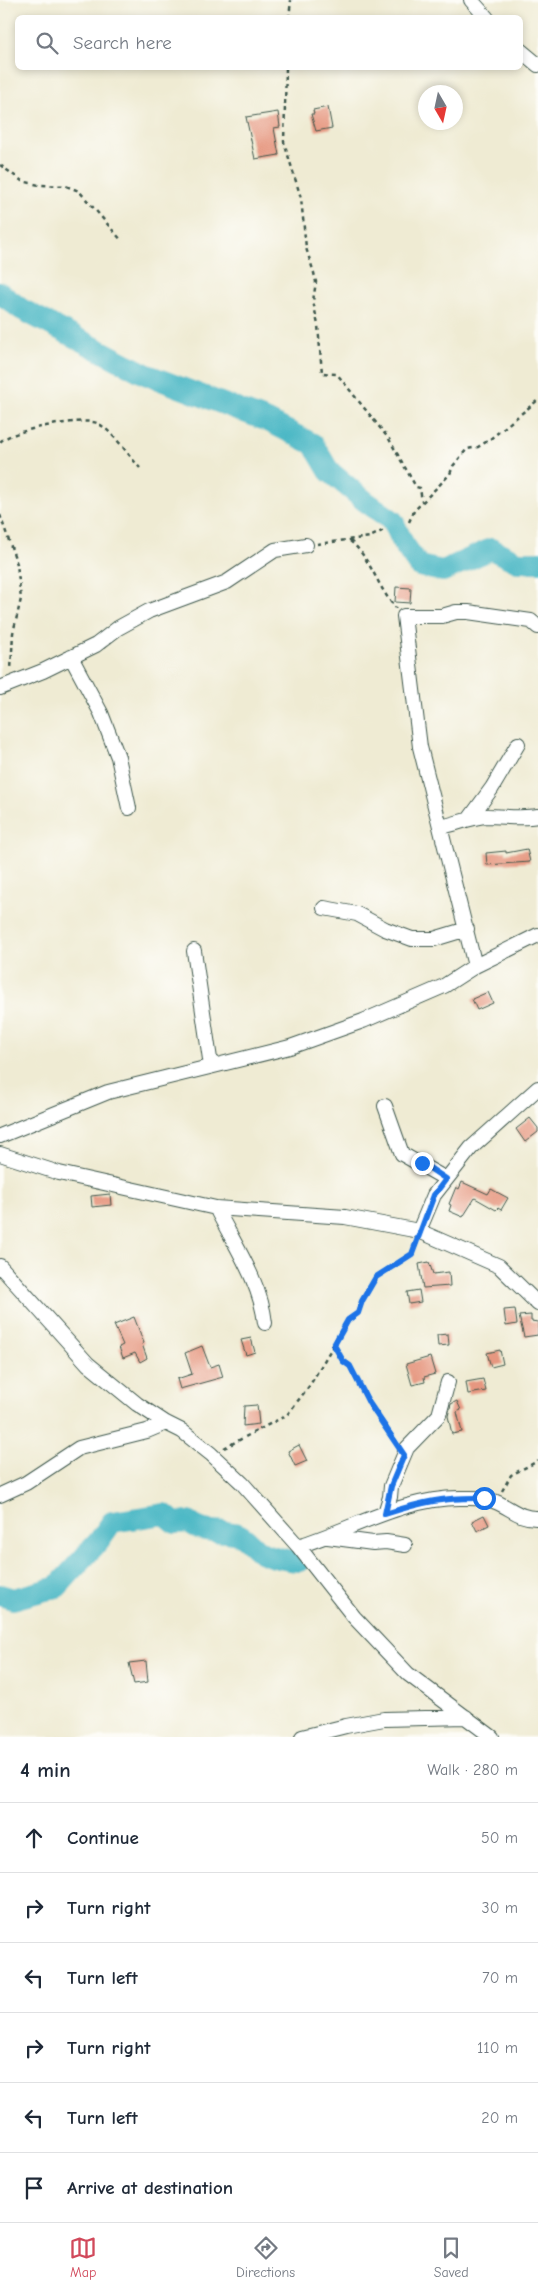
<!DOCTYPE html>
<meta charset="utf-8">
<style>
:root{--surface:#fff;--page:#f2f2f3;--text:#1f2937;--muted:#747a83;--line:#e0e1e3;--accent:#d1495b}
body{margin:0;font-family:"Comic Neue",sans-serif;background:var(--page);color:var(--text)}
.compass{position:absolute;left:418px;top:85px;width:45px;height:45px;border-radius:50%;background:var(--surface);box-shadow:0 2px 8px #0003;rotate:171deg}
.stop{position:absolute;width:15px;height:15px;margin:-11px;border:4px solid #1a73e8;border-radius:50%;background:#fff}
.stop.end{background:#1a73e8;border-color:#fff;box-shadow:0 1px 5px #0008}
.list{margin:0;padding:0;list-style:none}
h2{display:flex;justify-content:space-between;align-items:center;height:65px;margin:0;padding:0 20px;font-size:21px}
h2 small{font-size:16px;font-weight:400;color:var(--muted)}
.list li{display:grid;grid-template-columns:32px 1fr auto;gap:15px;align-items:center;box-sizing:border-box;height:70px;padding:0 20px;border-top:1px solid var(--line)}
.list b{display:block;font-size:19px;white-space:nowrap}
.list em{font-size:16px;font-style:normal;color:var(--muted)}
.icon{flex:none;width:28px;height:28px;fill:none;stroke:currentColor;stroke-width:2;stroke-linecap:round;stroke-linejoin:round}
.map{position:relative;flex:none;width:538px;height:1737px;overflow:hidden}
.search{position:absolute;background:var(--surface);box-shadow:0 2px 8px #0003;left:15px;right:15px;top:15px;height:55px;display:flex;align-items:center;gap:12px;box-sizing:border-box;padding:0 18px;border-radius:8px;color:var(--muted);font-size:19px}
.sheet{height:485px;background:var(--surface)}
nav{display:flex;justify-content:space-around;align-items:center;box-sizing:border-box;height:70px;border-top:1px solid var(--line);background:var(--surface);font-size:14px;color:var(--muted)}
nav a{display:grid;justify-items:center;gap:2px}
nav .on{color:var(--accent)}
.map>svg:first-child{display:block}
.lines{fill:none;stroke-linecap:round;stroke-linejoin:round}
.river{stroke:#4ab7c5;stroke-width:22}
.building{fill:#e69780}
.minor-casing{stroke:#3e574c;stroke-width:16}
.path{stroke:#3e574c;stroke-width:2.5;stroke-dasharray:4 4;stroke-linecap:butt}
.minor{stroke:#fff;stroke-width:14}
.route{stroke:#1a73e8;stroke-width:6}
</style>
<div class="map">
<svg width="538" height="1737" viewBox="0 0 538 1737">
<rect width="100%" height="100%" fill="#fdfcf7"/>
<filter id="ink" filterUnits="userSpaceOnUse"><feTurbulence type="fractalNoise" baseFrequency=".02" numOctaves="2"/><feDisplacementMap in="SourceGraphic" scale="10" xChannelSelector="R" yChannelSelector="G"/><feConvolveMatrix kernelMatrix="1 2 1 2 8 2 1 2 1" color-interpolation-filters="sRGB"/></filter>
<filter id="wash" filterUnits="userSpaceOnUse"><feTurbulence type="fractalNoise" baseFrequency=".0096" numOctaves="4" result="noise"/><feDisplacementMap in="SourceGraphic" scale="20" xChannelSelector="R" yChannelSelector="G"/><feGaussianBlur stdDeviation="1.12" result="paint"/><feColorMatrix in="noise" values="0 0 0 0 0 0 0 0 0 0 0 0 0 0 0 0 0 1.4 0 .05"/><feComposite in="paint" operator="in"/></filter>
<g filter="url(#wash)">
<rect width="100%" height="100%" fill="#efebd3"/>
<g class="lines">
<path class="river" d="M0,293L21,309L145,374L268,421L313,444L329,471L365,501L393,521L403,543L419,566L443,571L491,549L518,562H538
M0,1595L13,1599L57,1587L98,1542L112,1522L164,1514L175,1523L189,1522C203,1535 221,1529 238,1534C245,1536 252,1546 259,1551C266,1556 290,1561 299,1561"/>
</g>
<g id="blocks">
<path class="building" d="M328,107L332,128L316,131L311,114H314L313,110Z
M278,112L280,127L274,128L279,155L255,159L246,117Z
M396,587L411,588L410,603L395,602Z
M527,849L530,862L487,865L486,853L506,851V853Z
M488,992L493,1003L477,1010L472,999Z
M530,1118L538,1128V1132L525,1142L516,1129Z
M462,1182L488,1194L491,1189L508,1198L501,1210L498,1208L496,1210L475,1198L463,1217L449,1211L451,1205L449,1204L456,1187L459,1189Z
M110,1194L111,1205L92,1207L91,1196Z
M429,1262L433,1274L449,1272L450,1286L423,1288L419,1264Z
M419,1290L421,1302L409,1304L407,1292Z
M515,1309L517,1324L506,1326L504,1310Z
M531,1315V1321L538,1322V1335L524,1337L519,1316Z
M134,1317L144,1343L142,1344L147,1358L140,1362L135,1353L123,1358L119,1347L123,1345L114,1325Z
M448,1334L449,1345L438,1346L437,1335Z
M251,1338L255,1352L246,1355L241,1340Z
M202,1346L210,1367L219,1364L223,1377L180,1389L177,1379L192,1374L185,1353Z
M500,1350L503,1364L491,1367L487,1353Z
M430,1357L435,1374L424,1377L425,1382L412,1385L406,1364Z
M483,1379L486,1391L468,1394L466,1382Z
M457,1401L461,1410L457,1412L462,1432L452,1434L448,1416L451,1404Z
M257,1405L259,1424L243,1426L244,1406Z
M299,1445L307,1461L295,1466L288,1451Z
M484,1515L489,1525L477,1531L472,1521Z
M146,1661L148,1682L134,1684L129,1663Z"/>
</g>
</g>
<g filter="url(#ink)">
<use href="#blocks" fill-opacity="0" stroke="#3e574c" stroke-width="1"/>
<g class="lines">
<defs>
<path id="minor" d="M471,0L487,18
M520,50L538,65
M71,657L101,713L118,757L129,808
M0,688L43,671L96,645L118,628L149,611L227,582L275,550L306,545
M470,818L492,788L518,744
M441,827C456,824 471,817 487,816C504,816 521,819 538,816
M324,908L357,914L385,929L412,939H434L467,929
M194,951L211,1066
M475,966L420,747L404,616H442L456,612H468L531,621L538,627
M385,1106L402,1154L446,1179
M0,1136L108,1092L290,1047L363,1021L444,986L475,966L538,935
M0,1154L59,1173L216,1208L345,1217L419,1231L499,1266L538,1304
M216,1208C234,1244 261,1283 265,1323
M419,1231L434,1195L471,1148L538,1088
M0,1266L88,1364L137,1404L166,1423L182,1431L211,1454L242,1483L298,1546L354,1617L408,1674L492,1737
M0,1495L26,1483L79,1448L147,1431L166,1423
M385,1513L390,1497L391,1486L407,1448L439,1415L448,1382
M328,1537L373,1543L386,1542L405,1545
M298,1546C351,1530 404,1497 462,1498C473,1498 486,1497 496,1502C511,1508 520,1519 538,1518
M302,1737L346,1726L384,1719L466,1717"/>
</defs>
<use href="#minor" class="minor-casing"/>
<path class="path" d="M289,18L291,0
M286,68L284,142L301,198L306,248L314,273L316,282L313,301L318,325L322,373L337,374L389,439L416,487L420,488L422,502
M0,165L22,181L39,185L66,186L79,191L122,241
M0,442C11,430 82,417 97,423C112,430 129,456 140,468
M0,515L17,564L21,599L13,633L11,670
M409,522L414,511L450,474L453,466L467,449L478,447L489,440L538,400
M350,541C371,558 378,589 396,608
M317,544L370,537L386,529
M334,1345L343,1361L350,1366L369,1403L396,1442
M224,1448L287,1415L310,1385L348,1320L358,1313L362,1301L376,1277L412,1254L417,1242
M502,1491L511,1475L538,1461"/>
<use href="#minor" class="minor"/>
</g>
</g>
<g class="lines" filter="url(#ink)">
<path class="route" d="M422,1163L446,1179L434,1195L412,1254L376,1277L362,1301L358,1313L348,1320L334,1345L343,1361L350,1366L369,1403L404,1455L391,1486L385,1514C422,1502 444,1497 484,1498"/>
</g>
</svg>
<svg class="compass" viewBox="-18 -18 36 36"><path d="M0-13l5 13h-10z" fill="#e53935"/><path d="M0 13l5-13h-10z" fill="#747a83"/></svg>
<div class="stop" style="left:484px;top:1498px"></div>
<div class="stop end" style="left:422px;top:1163px"></div>
<div class="search"><svg class="icon" aria-label="search" viewBox="0 0 24 24"><circle cx="10" cy="10" r="6"/><path d="M15 15l6 6"/></svg>Search here</div>
</div>
<section class="sheet">
<h2>4 min<small>Walk · 280 m</small></h2>
<ul class="list">
<li><svg class="icon" aria-label="ahead" viewBox="0 0 24 24"><path d="M12 20V5M6 11l6-6 6 6"/></svg><div><b>Continue</b></div><em>50 m</em></li>
<li><svg class="icon" aria-label="right" viewBox="0 0 24 24"><path d="M7 20v-9h11M14 6l5 5-5 5"/></svg><div><b>Turn right</b></div><em>30 m</em></li>
<li><svg class="icon" aria-label="left" viewBox="0 0 24 24"><path d="M17 20v-9H6M10 6l-5 5 5 5"/></svg><div><b>Turn left</b></div><em>70 m</em></li>
<li><svg class="icon" aria-label="right" viewBox="0 0 24 24"><path d="M7 20v-9h11M14 6l5 5-5 5"/></svg><div><b>Turn right</b></div><em>110 m</em></li>
<li><svg class="icon" aria-label="left" viewBox="0 0 24 24"><path d="M17 20v-9H6M10 6l-5 5 5 5"/></svg><div><b>Turn left</b></div><em>20 m</em></li>
<li><svg class="icon" aria-label="arrive" viewBox="0 0 24 24"><path d="M6 21V4h12l-3 4 3 4H6"/></svg><div><b>Arrive at destination</b></div></li>
</ul>
</section>
<nav>
<a class="on"><svg class="icon" aria-label="map" viewBox="0 0 24 24"><path d="M3 6l6-2 6 2 6-2v14l-6 2-6-2-6 2zM9 4v14M15 6v14"/></svg>Map</a>
<a><svg class="icon" aria-label="directions" viewBox="0 0 24 24"><path d="M12 3l9 9-9 9-9-9zM9 14v-3h6M13 9l2 2-2 2"/></svg>Directions</a>
<a><svg class="icon" aria-label="saved" viewBox="0 0 24 24"><path d="M7 4h10v16l-5-4-5 4z"/></svg>Saved</a>
</nav>
